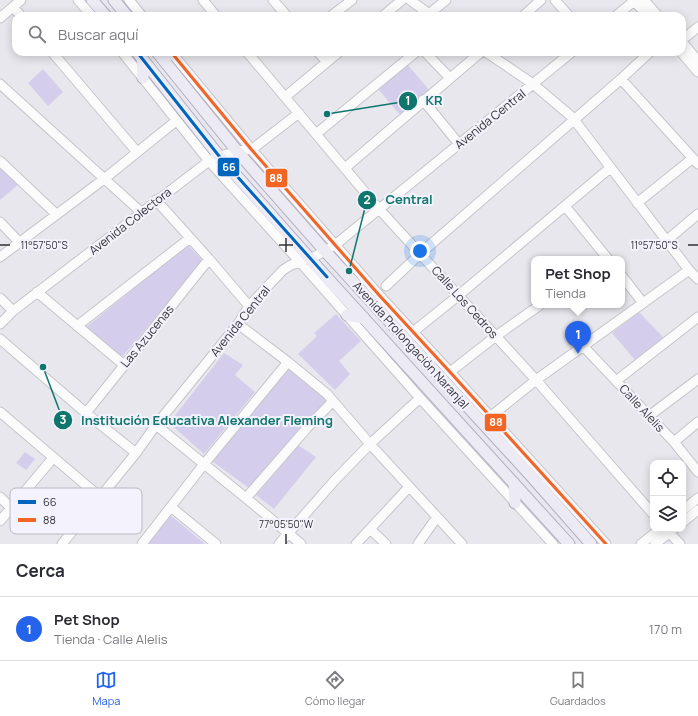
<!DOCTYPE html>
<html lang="es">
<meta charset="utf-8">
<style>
:root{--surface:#fff;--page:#f2f2f3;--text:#2b2b33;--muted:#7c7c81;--line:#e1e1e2;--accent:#2563eb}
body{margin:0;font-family:Manrope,sans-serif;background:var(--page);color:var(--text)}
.controls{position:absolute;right:12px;bottom:12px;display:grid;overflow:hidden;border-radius:8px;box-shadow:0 2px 10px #0003}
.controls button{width:36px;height:36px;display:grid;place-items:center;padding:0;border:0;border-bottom:1px solid var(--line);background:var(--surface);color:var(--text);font:20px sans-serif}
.you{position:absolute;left:420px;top:251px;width:14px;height:14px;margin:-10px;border:3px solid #fff;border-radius:50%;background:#1a73e8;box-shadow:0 0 0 6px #1a73e833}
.badge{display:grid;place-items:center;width:26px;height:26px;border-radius:50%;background:var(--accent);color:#fff;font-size:13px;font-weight:700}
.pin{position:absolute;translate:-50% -33px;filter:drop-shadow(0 1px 2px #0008)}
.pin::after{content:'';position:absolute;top:21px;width:14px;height:12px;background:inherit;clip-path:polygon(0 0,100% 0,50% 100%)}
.popup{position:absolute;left:531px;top:256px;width:94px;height:52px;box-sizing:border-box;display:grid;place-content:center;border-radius:8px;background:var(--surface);filter:drop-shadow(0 1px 3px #0005);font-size:13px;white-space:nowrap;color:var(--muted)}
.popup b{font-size:15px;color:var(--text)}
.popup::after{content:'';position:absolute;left:50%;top:100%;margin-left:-8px;border:8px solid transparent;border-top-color:var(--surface)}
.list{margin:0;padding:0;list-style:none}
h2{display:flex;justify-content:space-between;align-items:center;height:52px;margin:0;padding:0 16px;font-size:17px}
h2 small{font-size:13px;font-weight:400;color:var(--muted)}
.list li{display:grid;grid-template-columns:26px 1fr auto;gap:12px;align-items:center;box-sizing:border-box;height:64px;padding:0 16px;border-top:1px solid var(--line)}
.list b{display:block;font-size:15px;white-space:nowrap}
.list p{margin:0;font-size:13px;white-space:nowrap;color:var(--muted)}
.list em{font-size:13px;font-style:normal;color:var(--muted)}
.icon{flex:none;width:22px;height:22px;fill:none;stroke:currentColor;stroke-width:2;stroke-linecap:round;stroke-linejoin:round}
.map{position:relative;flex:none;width:698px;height:544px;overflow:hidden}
.search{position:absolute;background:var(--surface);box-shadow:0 2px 10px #0003;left:12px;right:12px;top:12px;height:44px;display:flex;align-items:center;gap:10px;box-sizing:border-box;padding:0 14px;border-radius:12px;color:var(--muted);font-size:15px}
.sheet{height:116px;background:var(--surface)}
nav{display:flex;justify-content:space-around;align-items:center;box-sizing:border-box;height:56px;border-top:1px solid var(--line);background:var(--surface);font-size:11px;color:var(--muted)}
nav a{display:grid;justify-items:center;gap:2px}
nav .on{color:var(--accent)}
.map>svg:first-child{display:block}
.green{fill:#d4ceec}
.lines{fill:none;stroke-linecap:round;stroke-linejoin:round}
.minor-casing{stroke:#c5c5c9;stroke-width:11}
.major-casing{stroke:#b2adc0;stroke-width:13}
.minor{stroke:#fcfbfc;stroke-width:9}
.major{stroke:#eceaf3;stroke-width:11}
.bus-1-casing{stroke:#f3f2fd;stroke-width:6}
.bus-2-casing{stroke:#f3f2fd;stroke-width:6}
.bus-1{stroke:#0065bd;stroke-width:3}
.bus-2{stroke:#f26522;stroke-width:3}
.ticks{fill:none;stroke:#333236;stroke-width:1.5}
.labels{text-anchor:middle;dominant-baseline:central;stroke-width:4;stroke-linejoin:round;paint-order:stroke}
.street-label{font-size:12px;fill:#333236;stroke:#f3f2fd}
.key{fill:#f3f2fd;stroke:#b9b8c1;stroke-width:1}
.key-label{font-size:11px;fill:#333236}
.ticks-label{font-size:10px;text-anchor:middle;fill:#333236;stroke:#f3f2fd;stroke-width:4;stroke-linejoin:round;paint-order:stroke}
.leader{fill:none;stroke:#0f766e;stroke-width:1.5}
.callout-dot{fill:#0f766e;stroke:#f3f2fd;stroke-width:1.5}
.mark-label{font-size:12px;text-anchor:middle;font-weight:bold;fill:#fff}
.callout-label{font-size:13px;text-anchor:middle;font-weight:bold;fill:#0f766e;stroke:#f3f2fd;stroke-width:4;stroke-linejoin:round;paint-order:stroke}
.line-badge{stroke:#f3f2fd;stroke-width:1.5}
.badge-label{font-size:11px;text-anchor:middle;font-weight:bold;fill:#fff}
</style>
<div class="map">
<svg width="698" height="544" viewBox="0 0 698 544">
<rect width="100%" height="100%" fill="#e8e7ed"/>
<path class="green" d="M407,64L430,91L401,116L378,89Z
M43,69L63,92L48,106L28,83Z
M0,163L20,183L0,200Z
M188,245L203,261L122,357L86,327Z
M639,312L664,338L635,360L612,333Z
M336,314L361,341L339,361L350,374L335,390L298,354L317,336L314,333Z
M224,353L243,365L235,375L255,392L204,454L169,423Z
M288,366L328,400L250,489L212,461Z
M298,445L316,457L274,509L256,495Z
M25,452L35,459L26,470L16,463Z
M170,515L205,544H148Z"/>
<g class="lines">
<defs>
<path id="minor" d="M78,0L92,16
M129,0L142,16
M203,0L216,16
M273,0L287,16
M410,0L432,16
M555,0L569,16
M633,0L648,16
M644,0L658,16
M13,7L21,16
M429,14L446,0
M331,16L352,0
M383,16L402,0
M523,16L541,0
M616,16L634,1
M0,18L21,0
M682,40L698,27
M682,42L698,61
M52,52L137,152
M122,52L209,161L300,262L420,398L553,544
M171,52L251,149L379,295L450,372L606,544
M247,52L379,209L536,380L653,514
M318,52L327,62
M425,52L450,78
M486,52L533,84L572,117L689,270L698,279
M681,52L698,72
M621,79L698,164
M0,84L141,212
M285,97L339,52
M423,100L459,144
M316,134L416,52
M0,161L56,214
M345,168L481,52
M156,200L209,259L249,306
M637,203L693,158
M565,206L608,259
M0,222L19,242
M666,241L698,214
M0,257L104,179L176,121
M622,276L643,303
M386,286L421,253L621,79L650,52
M37,292L124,365
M0,298L13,311
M0,324L13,311L209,161L219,156L255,147L299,113
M238,324L288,362L327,394L370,444L462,544
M77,326L190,238
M413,332L459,295L610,168
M0,339L86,413L136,453
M583,346L674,442L698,472
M450,372L496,336L540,305
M616,381L698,317
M0,412L100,497
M86,413L209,259
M649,416L698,379
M490,417L536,380L689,270
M156,425L252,503L301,544
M674,442L698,422
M0,497L11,508
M246,498L307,428L333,401
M171,507L216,544
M683,510L698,498
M0,521L53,458
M683,522L698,510
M370,529L386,544
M666,529L680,544
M62,544L136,453L156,425L238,324L249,306L283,270L291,265L310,259L325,251L335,245L572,52
M142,544L204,464L288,362
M279,544L335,480L370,444L420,398
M356,544L409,487
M418,544L437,517
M641,544L660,529
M655,544L674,529"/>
<path id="major" d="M92,0L106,16
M114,0L127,16
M137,52L219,156L310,259L569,544
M157,52L237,151L325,251L533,478L591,544
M166,52L173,55
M142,58L143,78
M347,315L364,318
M514,483L515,503"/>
</defs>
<use href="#minor" class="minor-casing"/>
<use href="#major" class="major-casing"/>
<use href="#minor" class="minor"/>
<use href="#major" class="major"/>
<defs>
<path id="bus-1" d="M137,52L219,156L327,277"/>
<path id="bus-2" d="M171,52L251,149L379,295L450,372L606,544"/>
</defs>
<use href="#bus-1" class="bus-1-casing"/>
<use href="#bus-2" class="bus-2-casing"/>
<use href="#bus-1" class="bus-1"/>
<use href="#bus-2" class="bus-2"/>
</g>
<path class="ticks" d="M286,238V252M0,245H10M279,245H293M688,245H698M286,534V544"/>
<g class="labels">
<g class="street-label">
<text transform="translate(490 119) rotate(-39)">Avenida Central</text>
<text transform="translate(130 221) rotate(-38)">Avenida Colectora</text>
<text transform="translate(465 302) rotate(48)">Calle Los Cedros</text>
<text transform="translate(240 321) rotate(-51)">Avenida Central</text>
<text transform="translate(147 336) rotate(-51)">Las Azucenas</text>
<text transform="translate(411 345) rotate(48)">Avenida Prolongación Naranjal</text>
<text transform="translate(642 408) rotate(47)">Calle Alelis</text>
</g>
</g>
<rect x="10" y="488" width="132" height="46" rx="6" class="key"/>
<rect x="18" y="500" width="18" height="4" fill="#0065bd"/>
<rect x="18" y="518" width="18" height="4" fill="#f26522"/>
<g class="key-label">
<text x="43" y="506">66</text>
<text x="43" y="524">88</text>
</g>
<g class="ticks-label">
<text x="44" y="249">11°57'50"S</text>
<text x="654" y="249">11°57'50"S</text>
<text x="286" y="528">77°05'50"W</text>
</g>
<path class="leader" d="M327 114L408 101M349 271L367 200M43 367L63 420"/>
<g class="callout-dot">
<circle cx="327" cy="114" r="4"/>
<circle cx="349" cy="271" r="4"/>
<circle cx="43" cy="367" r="4"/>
<circle cx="408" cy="101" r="10"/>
<circle cx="367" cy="200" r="10"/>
<circle cx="63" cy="420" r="10"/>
</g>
<g class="mark-label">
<text x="408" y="105">1</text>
<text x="367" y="204">2</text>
<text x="63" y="424">3</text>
</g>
<g class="callout-label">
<text x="434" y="105">KR</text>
<text x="409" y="204">Central</text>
<text x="207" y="425">Institución Educativa Alexander Fleming</text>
</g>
<g class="line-badge">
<rect x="217" y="157" width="23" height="20" rx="4" fill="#0065bd"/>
<rect x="265" y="168" width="23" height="20" rx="4" fill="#f26522"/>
<rect x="484" y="413" width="23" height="19" rx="4" fill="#f26522"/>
</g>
<g class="badge-label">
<text x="229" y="171">66</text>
<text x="276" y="182">88</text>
<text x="496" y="426">88</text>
</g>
</svg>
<div class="controls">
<button><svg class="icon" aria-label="locate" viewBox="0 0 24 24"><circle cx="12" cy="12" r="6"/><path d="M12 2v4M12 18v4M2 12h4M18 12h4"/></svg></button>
<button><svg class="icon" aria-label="layers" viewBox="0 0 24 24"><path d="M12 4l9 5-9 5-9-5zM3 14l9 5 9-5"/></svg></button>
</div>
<div class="you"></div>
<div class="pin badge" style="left:578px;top:354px">1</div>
<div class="popup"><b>Pet Shop</b>Tienda</div>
<div class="search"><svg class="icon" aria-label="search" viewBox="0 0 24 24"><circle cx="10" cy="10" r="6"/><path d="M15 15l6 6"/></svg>Buscar aquí</div>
</div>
<section class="sheet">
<h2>Cerca<small></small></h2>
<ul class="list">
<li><span class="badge">1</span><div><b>Pet Shop</b><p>Tienda · Calle Alelis</p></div><em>170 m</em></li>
</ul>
</section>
<nav>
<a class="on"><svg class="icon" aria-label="map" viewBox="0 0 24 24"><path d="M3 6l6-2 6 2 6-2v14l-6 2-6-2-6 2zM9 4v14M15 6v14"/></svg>Mapa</a>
<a><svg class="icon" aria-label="directions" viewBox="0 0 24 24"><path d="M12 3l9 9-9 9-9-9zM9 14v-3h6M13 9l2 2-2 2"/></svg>Cómo llegar</a>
<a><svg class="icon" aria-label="saved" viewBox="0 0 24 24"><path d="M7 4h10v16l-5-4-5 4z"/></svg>Guardados</a>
</nav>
